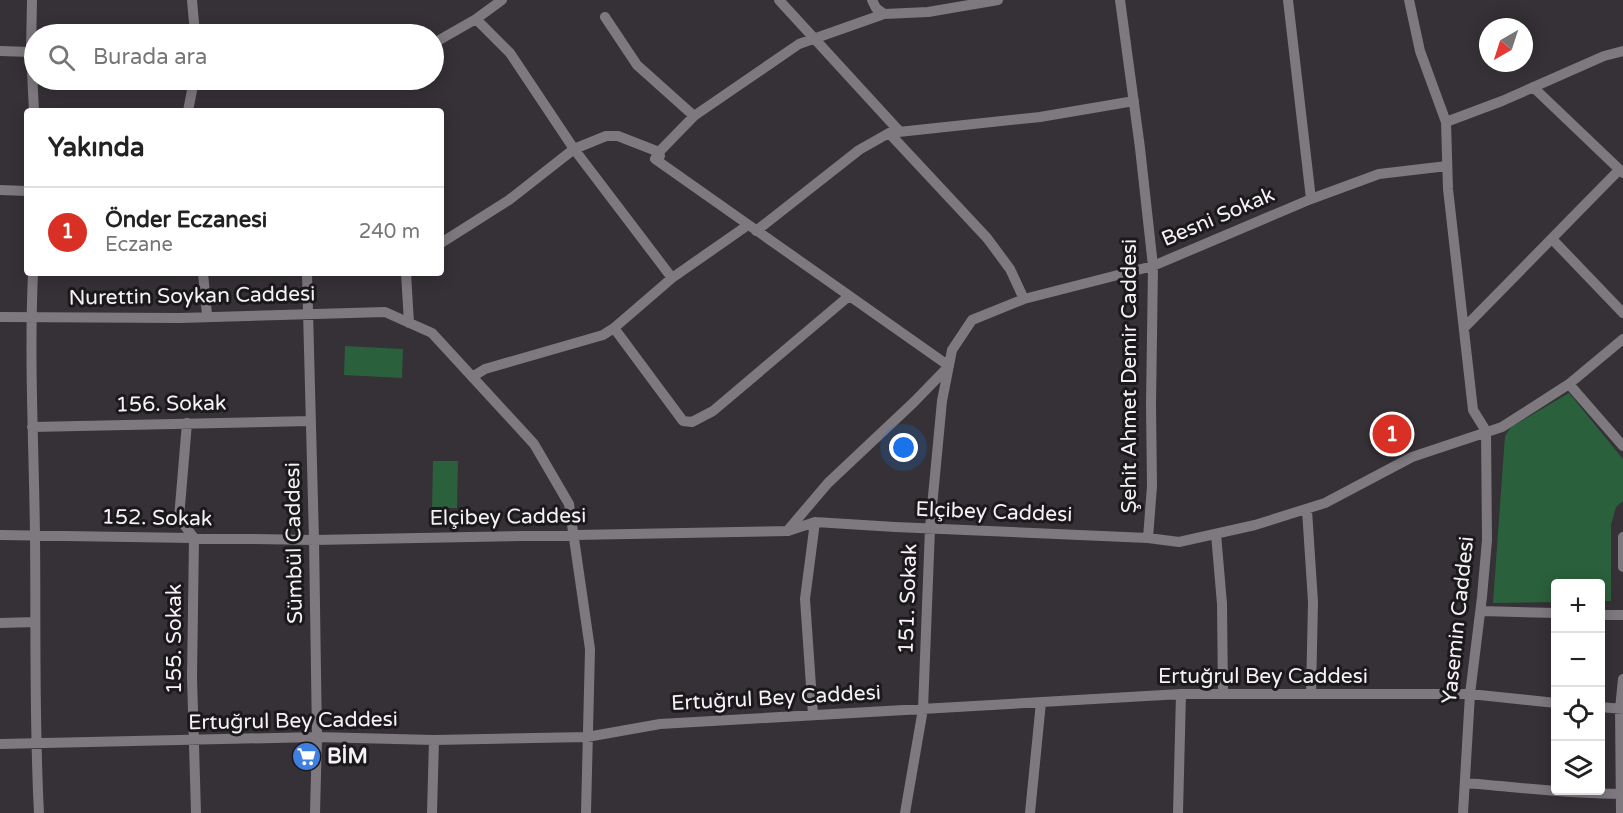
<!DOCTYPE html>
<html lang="tr">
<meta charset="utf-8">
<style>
:root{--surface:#fff;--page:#f2f2f2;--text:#222;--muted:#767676;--line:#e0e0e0;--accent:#d93025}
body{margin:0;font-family:"Varela Round",sans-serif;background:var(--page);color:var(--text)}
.controls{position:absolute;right:18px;bottom:18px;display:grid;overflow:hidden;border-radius:6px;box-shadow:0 3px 15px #0003}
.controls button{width:54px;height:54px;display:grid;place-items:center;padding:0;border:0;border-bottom:2px solid var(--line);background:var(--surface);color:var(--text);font:30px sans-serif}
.compass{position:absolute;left:1479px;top:18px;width:54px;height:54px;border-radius:50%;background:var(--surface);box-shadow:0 3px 15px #0003;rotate:219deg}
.you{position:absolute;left:904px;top:448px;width:21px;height:21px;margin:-15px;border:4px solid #fff;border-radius:50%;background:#1a73e8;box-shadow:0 0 0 9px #1a73e833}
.badge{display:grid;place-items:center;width:39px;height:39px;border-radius:50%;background:var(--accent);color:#fff;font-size:20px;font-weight:700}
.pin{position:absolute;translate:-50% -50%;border:3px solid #fff;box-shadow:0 2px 6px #0006}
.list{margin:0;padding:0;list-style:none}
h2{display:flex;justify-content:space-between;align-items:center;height:78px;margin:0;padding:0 24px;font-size:26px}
h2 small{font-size:20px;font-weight:400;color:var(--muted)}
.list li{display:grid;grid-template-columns:39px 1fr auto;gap:18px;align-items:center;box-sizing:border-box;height:90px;padding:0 24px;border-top:2px solid var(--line)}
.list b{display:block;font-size:22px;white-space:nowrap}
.list p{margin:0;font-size:20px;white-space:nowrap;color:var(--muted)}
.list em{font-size:20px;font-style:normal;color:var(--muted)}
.icon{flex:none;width:33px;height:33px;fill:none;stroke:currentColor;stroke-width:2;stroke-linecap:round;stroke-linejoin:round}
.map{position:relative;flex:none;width:1623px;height:813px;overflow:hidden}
.search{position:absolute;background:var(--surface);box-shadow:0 3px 15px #0003;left:24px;top:24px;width:420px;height:66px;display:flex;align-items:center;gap:15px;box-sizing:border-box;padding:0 21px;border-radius:33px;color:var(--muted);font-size:22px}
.panel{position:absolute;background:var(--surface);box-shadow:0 3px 15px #0003;left:24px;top:108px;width:420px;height:168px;border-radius:6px}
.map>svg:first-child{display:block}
.park{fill:#2b603c}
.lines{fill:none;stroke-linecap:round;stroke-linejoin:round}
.minor{stroke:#7e787f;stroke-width:10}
.labels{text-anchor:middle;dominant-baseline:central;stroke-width:6;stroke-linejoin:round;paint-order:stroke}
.street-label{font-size:21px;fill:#f5f2f6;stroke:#1c191c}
.poi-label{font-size:21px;font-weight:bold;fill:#f5f2f6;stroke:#1c191c;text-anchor:start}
</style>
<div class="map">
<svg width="1623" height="813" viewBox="0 0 1623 813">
<rect width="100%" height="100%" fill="#353136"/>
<path class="park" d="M345,346L403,349L402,378L344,375Z
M1569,393L1623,459V501L1616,507L1611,525V601H1601L1600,584H1556L1555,602L1493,603L1505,436L1511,427Z
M433,461H458L457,508H432Z"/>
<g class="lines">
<path class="minor" d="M32,0L31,52L34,111
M192,0L195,34
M779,0L900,132
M872,0L876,8L884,14L928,12L998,0
M1120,0L1140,148L1153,266L1151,405L1152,486L1148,538
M1288,0L1311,199
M1409,0L1420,51L1446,122L1448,189L1473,410L1486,431L1487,540L1482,597L1470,694L1463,813
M605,17L637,65L694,116
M476,19L510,53L574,149L672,278
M434,43L476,19L502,0
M0,51L31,52
M1533,87L1623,173
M188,111L194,80
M1446,122L1502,101L1604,56L1623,51
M889,133L987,238L1010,269L1024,299
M0,190L27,191
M756,231L859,150L889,133L1040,117L1134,101
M1553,240L1623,313
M441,243L509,200L574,149L606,136H618L659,152L660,156
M33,273C29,361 34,448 35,536C36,629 34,721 39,813
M203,273L207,315
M307,273L314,540L317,737L315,813
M406,273L409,323
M0,317L180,318L385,312L432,333L534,444L569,504L590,649L586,813
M614,328L683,421L692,422L713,411L849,296
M1464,328L1619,170
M472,377L485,369L603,335L614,328L672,278L748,225
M1569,384L1623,446
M187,423L179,518L194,538L192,677L196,813
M32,427L311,421
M1307,510L1313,602L1311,694
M788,530L828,483L914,402L949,366L655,159L659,152L694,116L799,44L884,14
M1216,534L1222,604L1223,694
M0,535L314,540L788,531L815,522L895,527L1148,538L1179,542L1255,525L1325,503L1412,457L1502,427L1569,384L1623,339
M1623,537V567
M1481,611L1556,613
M1600,615H1623
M0,623L35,622
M1600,707L1623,709
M813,715L805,599L815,522
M0,744L317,737L434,740L587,737L660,724L1181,694H1470L1556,703
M1465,783C1516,787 1568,794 1620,794
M432,813L434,740
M905,813L923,709L930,528L942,401L952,350L972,320L1024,299L1153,266L1311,199L1379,174L1447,166
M1030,813L1041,702
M1178,813L1181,694
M1621,813L1620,709L1623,679"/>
</g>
<defs>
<symbol id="supermarket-disc" viewBox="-11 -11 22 22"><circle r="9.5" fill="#3f7fe0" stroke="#1c191c"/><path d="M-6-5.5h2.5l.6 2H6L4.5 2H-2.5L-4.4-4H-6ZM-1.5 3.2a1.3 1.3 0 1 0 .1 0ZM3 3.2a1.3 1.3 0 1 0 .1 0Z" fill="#fff"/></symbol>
</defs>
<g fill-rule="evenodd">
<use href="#supermarket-disc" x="290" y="740" width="33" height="33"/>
</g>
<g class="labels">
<g class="street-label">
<text transform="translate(1218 217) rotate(-23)">Besni Sokak</text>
<text transform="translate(192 296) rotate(-1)">Nurettin Soykan Caddesi</text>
<text transform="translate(1129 376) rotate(-90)">Şehit Ahmet Demir Caddesi</text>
<text transform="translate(171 404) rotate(-1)">156. Sokak</text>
<text transform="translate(994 512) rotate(2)">Elçibey Caddesi</text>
<text transform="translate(508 517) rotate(-1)">Elçibey Caddesi</text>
<text transform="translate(157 518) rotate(1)">152. Sokak</text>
<text transform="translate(294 543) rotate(-91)">Sümbül Caddesi</text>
<text transform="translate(908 599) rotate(-88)">151. Sokak</text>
<text transform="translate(1458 620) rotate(-84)">Yasemin Caddesi</text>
<text transform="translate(174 639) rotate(-90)">155. Sokak</text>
<text x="1263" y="676">Ertuğrul Bey Caddesi</text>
<text transform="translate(776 698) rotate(-3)">Ertuğrul Bey Caddesi</text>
<text transform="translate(293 721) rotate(-1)">Ertuğrul Bey Caddesi</text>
</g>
<g class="poi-label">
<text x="327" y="756">BİM</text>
</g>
</g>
</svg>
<div class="controls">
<button>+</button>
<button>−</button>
<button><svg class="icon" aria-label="locate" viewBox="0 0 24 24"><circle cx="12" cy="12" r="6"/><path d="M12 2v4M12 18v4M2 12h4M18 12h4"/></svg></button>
<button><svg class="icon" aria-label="layers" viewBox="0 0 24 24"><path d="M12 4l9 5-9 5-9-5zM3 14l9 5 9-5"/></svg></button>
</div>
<svg class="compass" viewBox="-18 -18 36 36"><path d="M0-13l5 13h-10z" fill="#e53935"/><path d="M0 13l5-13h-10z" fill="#767676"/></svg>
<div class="you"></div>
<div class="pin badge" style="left:1392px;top:434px">1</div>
<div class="search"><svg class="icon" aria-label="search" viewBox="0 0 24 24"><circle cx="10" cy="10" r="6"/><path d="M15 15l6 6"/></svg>Burada ara</div>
<section class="panel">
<h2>Yakında<small></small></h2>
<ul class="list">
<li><span class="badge">1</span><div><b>Önder Eczanesi</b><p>Eczane</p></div><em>240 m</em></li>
</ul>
</section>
</div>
